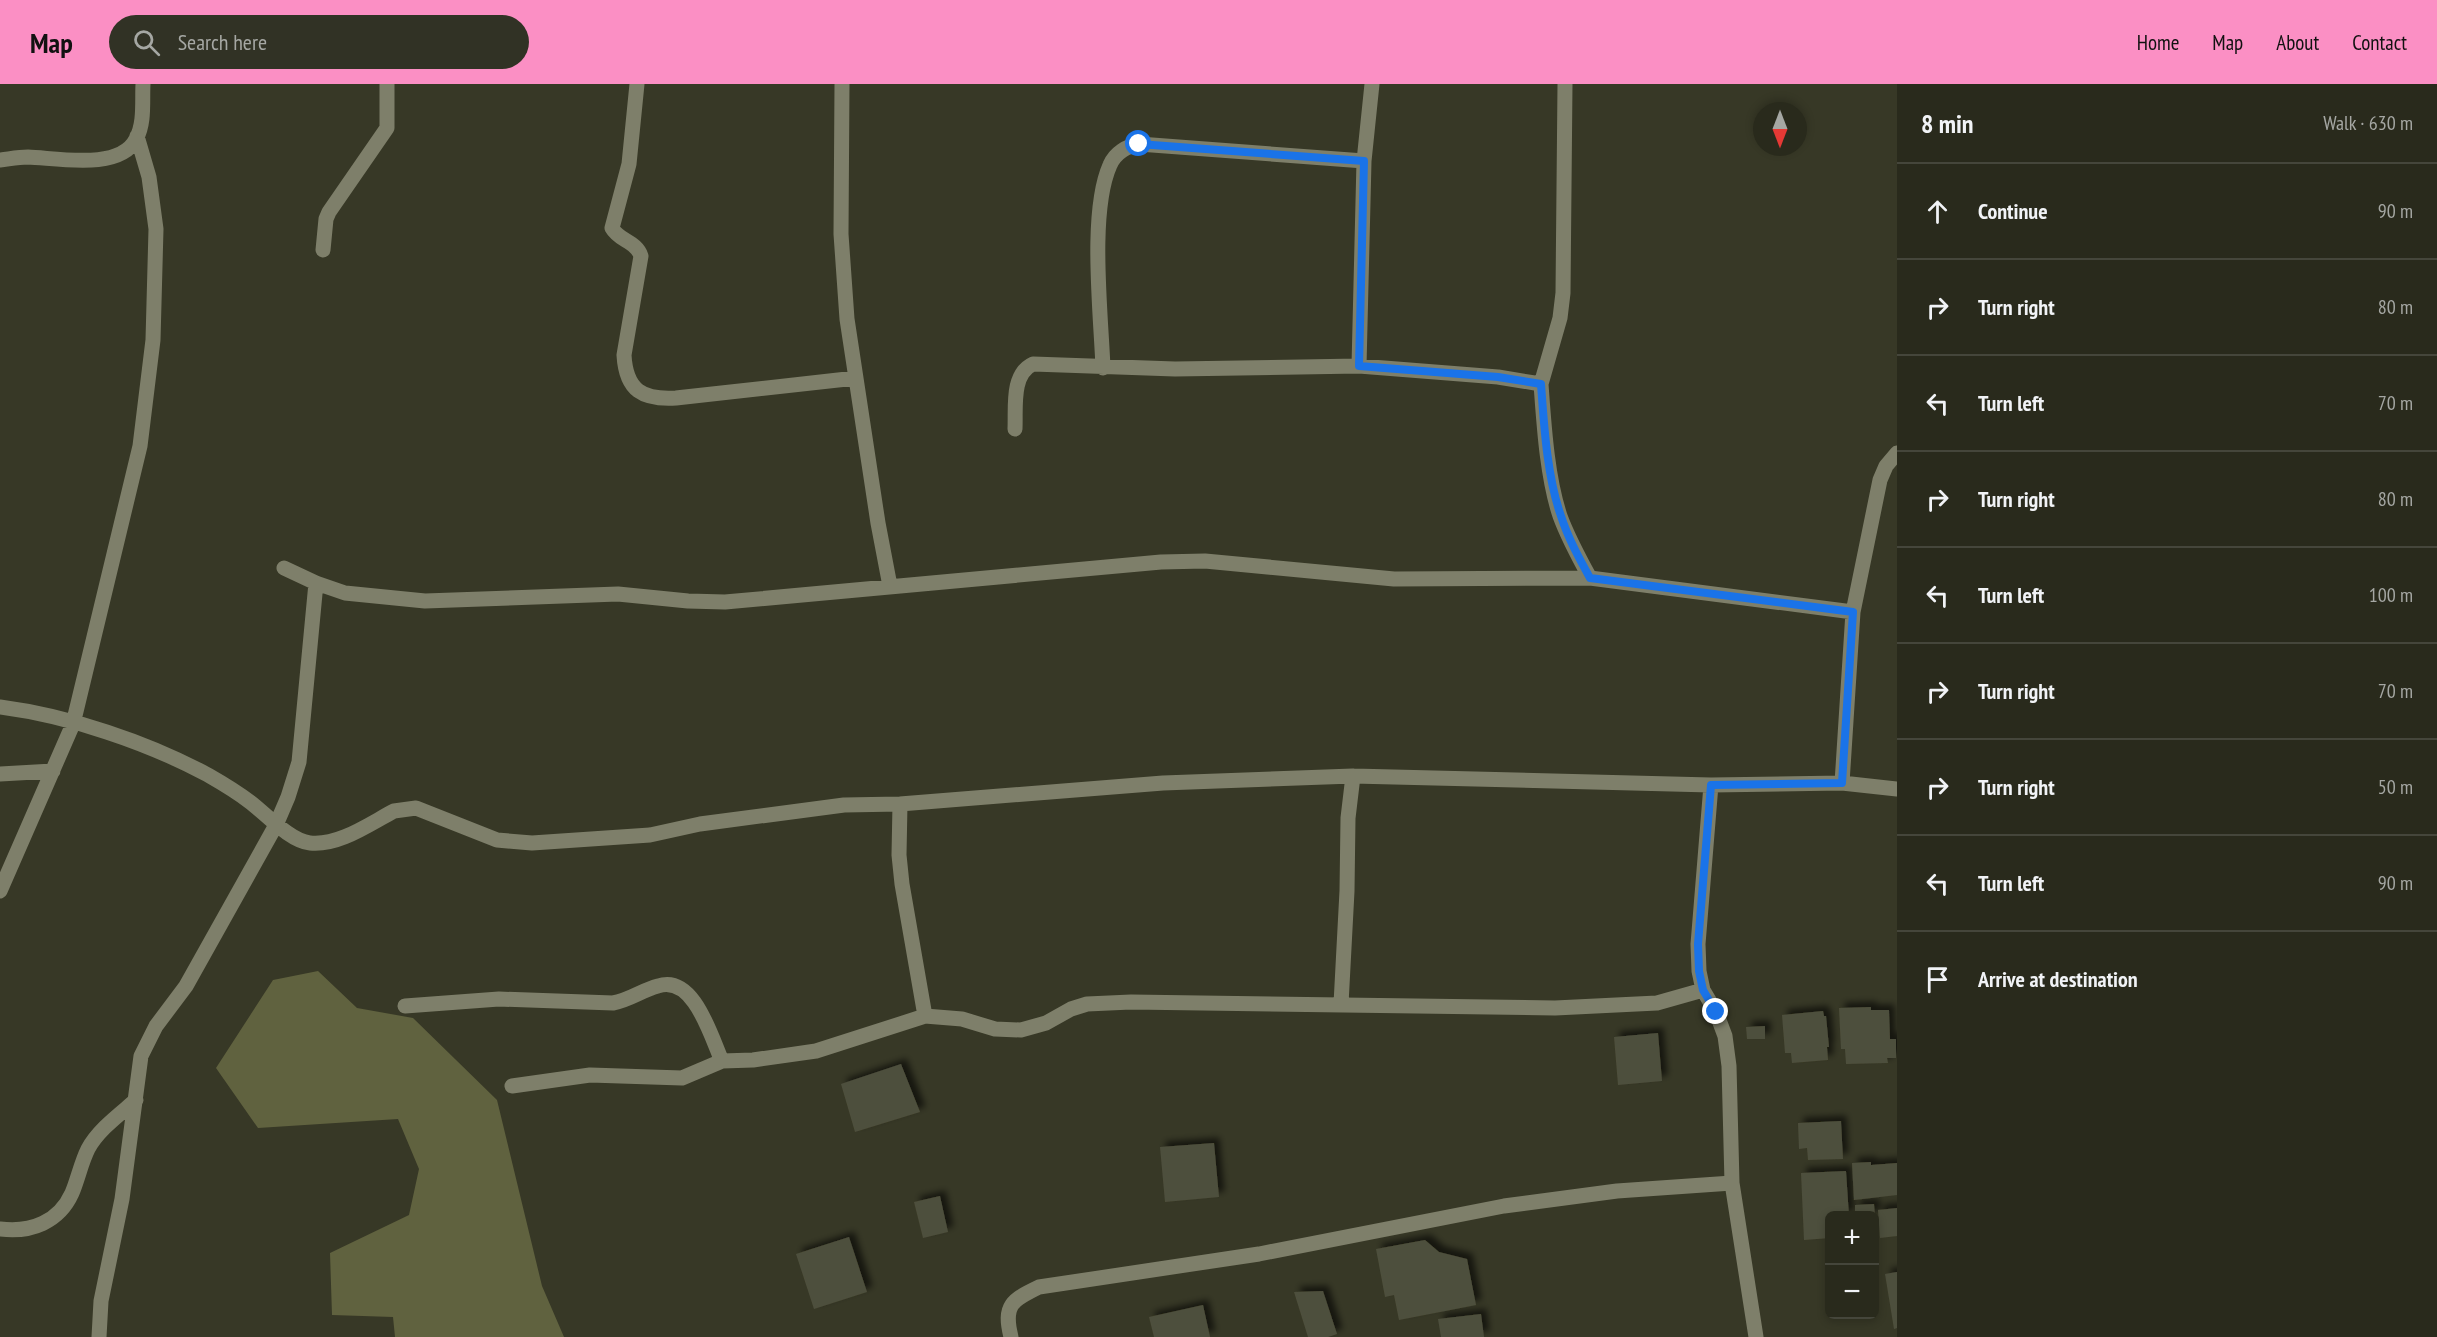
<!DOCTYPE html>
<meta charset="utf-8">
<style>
:root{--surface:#292a1c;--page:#313225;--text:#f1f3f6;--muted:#a5a7a3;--line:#45463b;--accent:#fb8fc4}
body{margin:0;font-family:"PT Sans Narrow",sans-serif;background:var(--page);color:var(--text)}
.controls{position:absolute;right:18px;bottom:18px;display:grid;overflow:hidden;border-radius:9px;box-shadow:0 3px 9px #0003}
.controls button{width:54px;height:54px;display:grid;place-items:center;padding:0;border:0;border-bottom:2px solid var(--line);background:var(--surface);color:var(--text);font:30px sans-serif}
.compass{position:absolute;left:1753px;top:18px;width:54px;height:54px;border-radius:50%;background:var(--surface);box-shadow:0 3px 9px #0003;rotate:180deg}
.stop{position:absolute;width:18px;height:18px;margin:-14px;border:4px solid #1a73e8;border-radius:50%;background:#fff}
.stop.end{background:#1a73e8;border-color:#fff;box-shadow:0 2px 6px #0008}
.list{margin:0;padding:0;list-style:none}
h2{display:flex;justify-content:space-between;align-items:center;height:78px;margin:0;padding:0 24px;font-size:26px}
h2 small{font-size:20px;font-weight:400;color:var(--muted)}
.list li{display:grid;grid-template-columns:39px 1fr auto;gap:18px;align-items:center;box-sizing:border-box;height:96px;padding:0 24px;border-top:2px solid var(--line)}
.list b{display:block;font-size:22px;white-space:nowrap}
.list em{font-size:20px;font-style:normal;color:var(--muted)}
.icon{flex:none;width:33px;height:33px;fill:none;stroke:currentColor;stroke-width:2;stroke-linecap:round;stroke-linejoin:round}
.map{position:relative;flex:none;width:1897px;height:1253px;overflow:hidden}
header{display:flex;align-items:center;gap:36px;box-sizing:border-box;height:84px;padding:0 30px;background:var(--accent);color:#111}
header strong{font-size:28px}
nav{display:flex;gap:33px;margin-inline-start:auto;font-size:21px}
.search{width:420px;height:54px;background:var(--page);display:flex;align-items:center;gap:15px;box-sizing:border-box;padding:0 21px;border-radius:33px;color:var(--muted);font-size:22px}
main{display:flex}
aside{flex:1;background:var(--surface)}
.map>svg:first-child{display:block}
.green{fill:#60623f}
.building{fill:#4e4f3c;filter:url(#shadow)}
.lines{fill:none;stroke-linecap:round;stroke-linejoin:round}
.minor{stroke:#7e7f6a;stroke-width:15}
.route{stroke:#1a73e8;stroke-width:8}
</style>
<header>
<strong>Map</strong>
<div class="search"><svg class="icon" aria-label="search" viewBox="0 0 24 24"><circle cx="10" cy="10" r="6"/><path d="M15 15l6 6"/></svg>Search here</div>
<nav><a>Home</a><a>Map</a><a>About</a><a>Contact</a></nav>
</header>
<main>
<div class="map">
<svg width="1897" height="1253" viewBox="0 0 1897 1253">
<defs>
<filter id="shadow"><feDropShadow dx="5.5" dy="-5.5" stdDeviation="3" flood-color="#0009"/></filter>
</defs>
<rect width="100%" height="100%" fill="#373826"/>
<path class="green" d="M318,887L357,924L413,934L497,1016L542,1202L564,1253H395L393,1233L332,1231L330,1169L409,1131L419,1085L398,1035L258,1044L216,984L273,896Z"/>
<path class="building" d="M1871,923V926H1889L1890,955H1896V974H1887L1888,979L1846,980L1845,965H1841L1839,924Z
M1823,927L1824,932H1826L1829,963H1827L1828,976L1792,979L1791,969H1785L1782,931Z
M1765,942V955H1747L1746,943Z
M1658,949L1662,997L1618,1001L1614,953Z
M901,980L920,1028L855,1048L841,1000Z
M1841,1037L1843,1075L1808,1076L1807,1064L1799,1065L1798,1039Z
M1214,1059L1219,1113L1165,1118L1160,1063Z
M1871,1078V1081L1897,1079V1111L1854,1116L1852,1079Z
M1846,1087L1849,1132H1830V1154L1804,1156L1801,1089Z
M940,1112L948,1148L923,1154L914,1118Z
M1874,1120L1875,1132H1855V1121Z
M1897,1124V1152L1880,1154L1878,1126Z
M849,1153L867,1208L814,1225L796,1170Z
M1425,1156L1439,1168L1467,1175L1476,1221L1399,1236L1394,1211L1385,1213L1376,1165Z
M1897,1188V1244L1894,1245L1885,1190Z
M1323,1207L1337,1250L1328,1253H1308L1294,1208Z
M1203,1221L1210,1253H1154L1149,1233Z
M1481,1230L1484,1253H1441L1438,1235Z"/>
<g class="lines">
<path class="minor" d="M637,0L629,80L612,144C619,157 636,157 641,172L624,271C626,307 643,316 676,314L856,294
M842,0L841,150L847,235L878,439L890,502
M0,76C9,75 18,73 28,73C57,74 120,87 136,55C145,39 142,17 143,0
M323,166L326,135L329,128L387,44V0
M1359,282L1364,77L1372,0
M1103,284C1101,230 1089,128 1110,81C1115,69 1127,62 1139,60L1364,77
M1541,300L1560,234L1563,209L1565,0
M1015,345C1016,324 1011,290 1033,280L1175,285L1359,282L1498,293L1541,300C1544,341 1547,393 1560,432C1568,454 1579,474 1590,494
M284,484L316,499L345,509L425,517L618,510L688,517L725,518L1161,478L1205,477L1394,495L1590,494L1853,528
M0,623C69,632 147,658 208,691C222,699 237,708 250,718C266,730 290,757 310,759C339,762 369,740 394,727L416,724L497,756L532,759L650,751L700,740L844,721L900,720L1163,699L1353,692L1711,701L1842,699L1897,705
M0,690L53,687
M1842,699L1853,528L1880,396L1886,382L1897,369
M1711,701L1698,860L1699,887L1703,906L1716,928L1725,952L1729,982L1732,1099L1756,1253
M900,720L899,771L902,800L925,932
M0,807L73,640L140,362L153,256L156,145L149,93L137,52
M1341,920L1347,807L1348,734L1353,692
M405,922L499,915L613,919C630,916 642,906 658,902C694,890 711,953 722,977
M512,1002L590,991L682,994L722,977L753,976L816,967L925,932L962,935L995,945L1021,946L1046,939L1071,925L1087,920L1131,918L1555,924L1657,919L1703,906
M0,1145C31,1149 59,1138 72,1109C78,1095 81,1079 88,1065C98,1046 120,1030 136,1016
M99,1253L101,1217L122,1115L141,972L156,942L186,902L276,741L288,713L299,678L316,499
M1011,1253C1003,1221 1012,1216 1039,1203L1259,1170L1504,1122L1617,1107L1732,1099"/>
</g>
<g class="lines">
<path class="route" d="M1139,60L1364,77L1359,282L1498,293L1541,300C1544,341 1547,393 1561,432C1568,454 1579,474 1590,494L1853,528L1842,699L1711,701L1698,860L1699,887L1703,906L1716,928"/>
</g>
</svg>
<div class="controls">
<button>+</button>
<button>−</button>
</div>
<svg class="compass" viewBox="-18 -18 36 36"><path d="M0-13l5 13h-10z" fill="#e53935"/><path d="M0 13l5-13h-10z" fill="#a5a7a3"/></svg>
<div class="stop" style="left:1139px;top:60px"></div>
<div class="stop end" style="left:1716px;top:928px"></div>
</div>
<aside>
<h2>8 min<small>Walk · 630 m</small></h2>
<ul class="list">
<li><svg class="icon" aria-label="ahead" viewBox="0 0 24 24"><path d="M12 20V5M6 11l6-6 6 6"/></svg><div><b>Continue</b></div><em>90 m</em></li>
<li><svg class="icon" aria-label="right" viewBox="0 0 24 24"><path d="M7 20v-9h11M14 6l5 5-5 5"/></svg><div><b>Turn right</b></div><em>80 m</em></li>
<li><svg class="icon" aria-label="left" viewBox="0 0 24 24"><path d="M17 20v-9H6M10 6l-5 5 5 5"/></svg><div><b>Turn left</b></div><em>70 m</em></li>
<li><svg class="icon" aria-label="right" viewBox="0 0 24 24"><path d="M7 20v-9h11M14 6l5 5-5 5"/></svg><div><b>Turn right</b></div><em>80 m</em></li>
<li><svg class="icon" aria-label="left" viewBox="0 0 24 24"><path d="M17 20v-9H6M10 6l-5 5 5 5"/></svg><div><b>Turn left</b></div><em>100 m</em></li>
<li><svg class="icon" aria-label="right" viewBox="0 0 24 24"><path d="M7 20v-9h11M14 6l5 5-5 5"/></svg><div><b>Turn right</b></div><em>70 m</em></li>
<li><svg class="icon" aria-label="right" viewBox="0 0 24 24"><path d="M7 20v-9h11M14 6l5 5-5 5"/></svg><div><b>Turn right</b></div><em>50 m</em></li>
<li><svg class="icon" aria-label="left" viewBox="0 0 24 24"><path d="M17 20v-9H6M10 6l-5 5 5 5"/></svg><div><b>Turn left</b></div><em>90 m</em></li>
<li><svg class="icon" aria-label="arrive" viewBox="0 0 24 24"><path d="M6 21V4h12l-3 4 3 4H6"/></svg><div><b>Arrive at destination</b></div></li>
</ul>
</aside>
</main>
